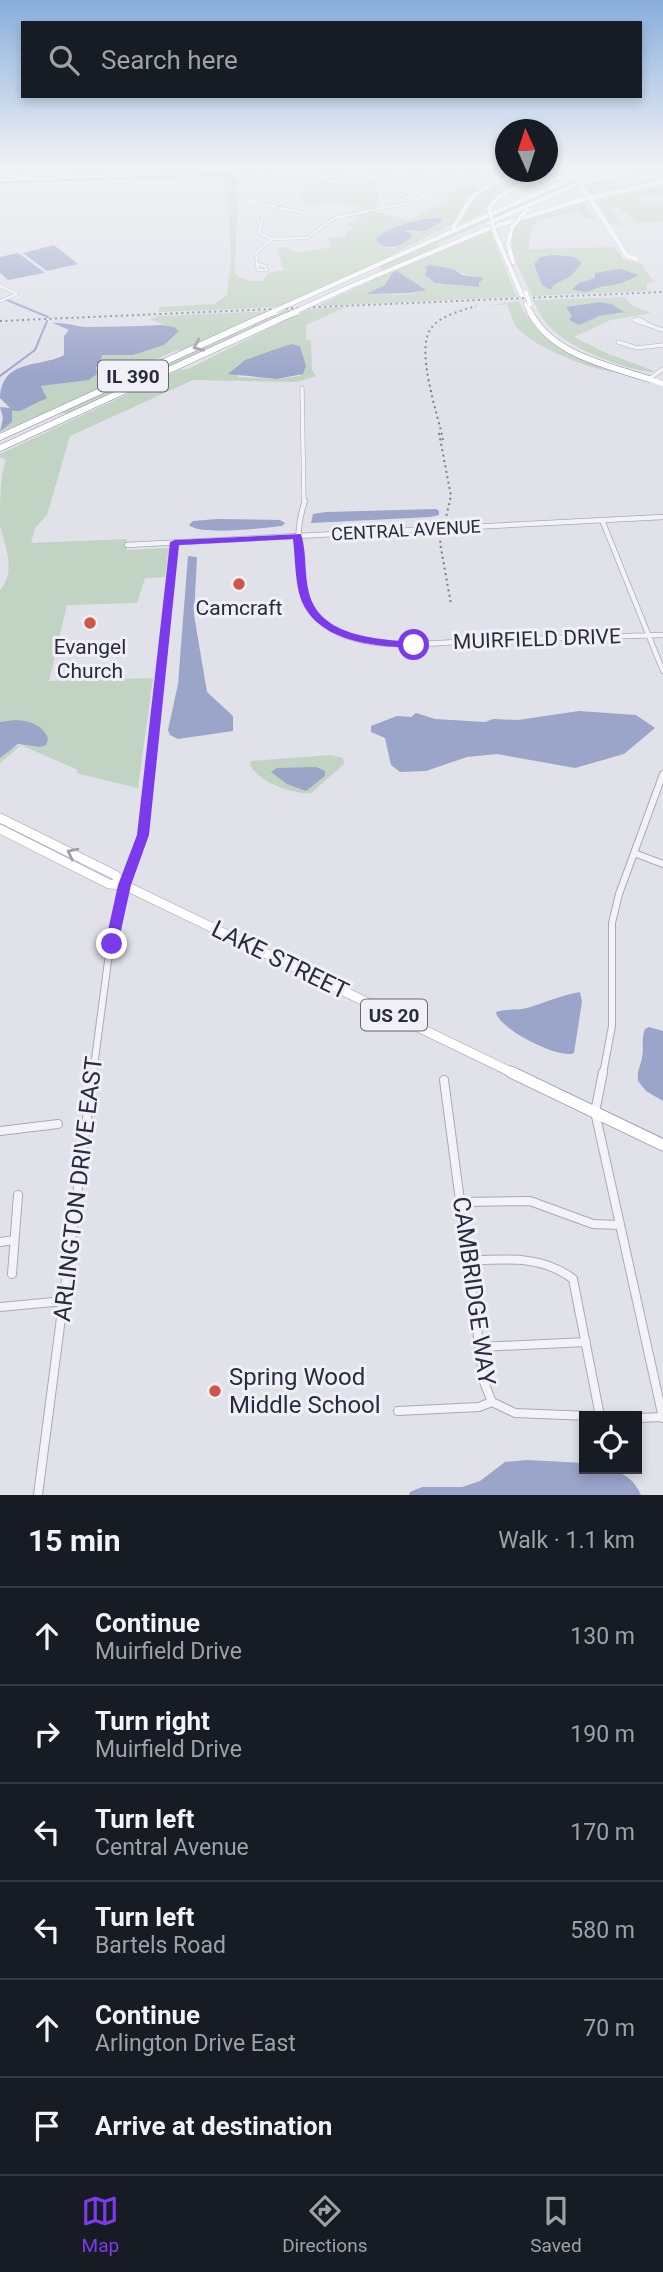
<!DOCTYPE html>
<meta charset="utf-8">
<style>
:root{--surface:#171b24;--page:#242831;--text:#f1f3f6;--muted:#9ea1a6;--line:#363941;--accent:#7c3aed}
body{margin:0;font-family:Roboto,sans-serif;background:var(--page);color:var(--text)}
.controls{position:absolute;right:21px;bottom:21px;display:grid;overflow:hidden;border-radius:0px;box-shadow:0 4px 10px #0003}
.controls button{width:63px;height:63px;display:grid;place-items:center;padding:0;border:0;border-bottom:2px solid var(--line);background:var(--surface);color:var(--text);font:35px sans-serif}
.compass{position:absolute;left:495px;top:119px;width:63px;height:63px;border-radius:50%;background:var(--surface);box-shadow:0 4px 10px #0003;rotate:357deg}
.stop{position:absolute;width:21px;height:21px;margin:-16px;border:5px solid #7c3aed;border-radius:50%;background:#fff}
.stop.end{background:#7c3aed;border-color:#fff;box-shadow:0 2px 7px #0008}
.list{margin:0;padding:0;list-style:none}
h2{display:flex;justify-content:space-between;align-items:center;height:91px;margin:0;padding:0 28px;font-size:30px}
h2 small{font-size:23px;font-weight:400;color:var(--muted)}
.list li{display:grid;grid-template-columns:46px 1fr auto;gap:21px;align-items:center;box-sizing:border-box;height:98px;padding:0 28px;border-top:2px solid var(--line)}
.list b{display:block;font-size:26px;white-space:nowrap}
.list p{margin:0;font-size:23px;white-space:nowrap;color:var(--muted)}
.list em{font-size:23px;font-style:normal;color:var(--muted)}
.icon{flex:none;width:38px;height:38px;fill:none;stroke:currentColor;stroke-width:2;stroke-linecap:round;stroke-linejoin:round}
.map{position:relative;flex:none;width:663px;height:1495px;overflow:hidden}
.search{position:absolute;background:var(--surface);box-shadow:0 4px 10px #0003;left:21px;right:21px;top:21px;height:77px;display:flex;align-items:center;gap:18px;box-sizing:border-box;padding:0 24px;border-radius:0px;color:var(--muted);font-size:26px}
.sheet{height:679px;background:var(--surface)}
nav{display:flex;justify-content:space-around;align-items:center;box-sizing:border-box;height:98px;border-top:2px solid var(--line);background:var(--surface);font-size:19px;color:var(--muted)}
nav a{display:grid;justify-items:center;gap:4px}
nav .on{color:var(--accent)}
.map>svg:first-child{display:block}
.green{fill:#c1d3c2;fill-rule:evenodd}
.water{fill:#9ba4c9}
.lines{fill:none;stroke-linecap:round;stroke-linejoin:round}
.stream{stroke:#9ba4c9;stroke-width:2}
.street-far4-casing{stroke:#a9aab6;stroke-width:3.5}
.street-far3-casing{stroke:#a9aab6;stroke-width:4.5}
.street-far2-casing{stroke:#a9aab6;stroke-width:6}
.street-far1-casing{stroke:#a9aab6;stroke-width:8}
.street-casing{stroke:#a9aab6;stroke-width:10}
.primary-far1-casing{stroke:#9fa2b5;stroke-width:10}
.primary-casing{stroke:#9fa2b5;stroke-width:13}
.highway-far1-casing{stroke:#878aa0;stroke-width:5}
.highway-casing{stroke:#878aa0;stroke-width:7}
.street-far4{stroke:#f3f3f7;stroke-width:2.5}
.street-far3{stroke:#f3f3f7;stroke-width:3.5}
.street-far2{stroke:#f3f3f7;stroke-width:4.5}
.street-far1{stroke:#f3f3f7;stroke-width:6}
.street{stroke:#f3f3f7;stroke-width:8}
.secondary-far1{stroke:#fff;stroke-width:3.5}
.secondary{stroke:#fff;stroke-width:4.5}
.primary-far1{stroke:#fff;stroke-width:9}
.primary{stroke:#fff;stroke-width:11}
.highway-far1{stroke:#fff;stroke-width:4.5}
.highway{stroke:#fff;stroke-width:6}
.rail{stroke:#797c93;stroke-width:2;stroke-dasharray:2 3.5;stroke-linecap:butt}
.highway-bridge-far1-casing{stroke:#878aa0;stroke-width:5;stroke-linecap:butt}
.highway-bridge-casing{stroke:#878aa0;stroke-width:7;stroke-linecap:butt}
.highway-bridge-far1{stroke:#fff;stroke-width:4.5}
.highway-bridge{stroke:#fff;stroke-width:6}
.oneway{stroke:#9fa0a9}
.route{fill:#7c3aed}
.poi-dot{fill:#ce5745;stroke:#f0f0f6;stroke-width:2.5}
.labels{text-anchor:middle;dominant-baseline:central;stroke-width:6;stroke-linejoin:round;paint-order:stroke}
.far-street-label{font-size:18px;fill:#292b40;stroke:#f0f0f6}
.shield{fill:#f0f0f6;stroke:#656677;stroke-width:2}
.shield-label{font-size:19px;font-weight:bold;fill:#292b40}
.poi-label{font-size:21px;fill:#292b40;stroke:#f0f0f6}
.street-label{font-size:21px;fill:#292b40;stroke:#f0f0f6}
.near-street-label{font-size:24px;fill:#292b40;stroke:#f0f0f6}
.near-poi-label{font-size:24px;fill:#292b40;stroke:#f0f0f6;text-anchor:start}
</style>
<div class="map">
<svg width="663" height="1495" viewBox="0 0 663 1495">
<rect width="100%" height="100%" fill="#e0e1e9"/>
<path class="green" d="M652,167H663V171L595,190L663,177V180L592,195L583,184Z
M530,172H542L475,192L466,199L454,223L389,256L417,250L567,182L570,185L434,245L446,249L490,230L517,297L317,306L385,274L378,262L279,307L159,312V307L214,304L227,295L231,258L228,199L224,194L225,178L17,183V180L233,174L238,181L235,274C244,280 252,282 263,281L268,273L284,270L276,249L284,247L299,253L330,247L328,238L345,237V233L354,228L347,224L363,218L353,215L364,211L360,205L341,202L302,204L300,193L308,192L301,189L308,183L317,180L326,183L378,182L376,185L379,202L369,210L409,220L463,194L452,199L437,194L454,193L463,187L479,188ZM430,219L443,221L425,231L403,230L413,236L394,248H386L376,240L402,226ZM430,265L473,276L480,281L479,287L436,283L426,271ZM392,273L424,288C411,300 384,292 367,294L385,285Z
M560,172L562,176L504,191L492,198L485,212L459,225C468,217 467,205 476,197C496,179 534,177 560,172Z
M659,186L663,187V195L637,197L640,202H663V221L635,223L628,212H622L617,205V208L610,209L615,210L617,220L623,226L611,225L594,200Z
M580,202L584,203L596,219H588L578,211L537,221L531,231L529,249L614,247L623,259L641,263L654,282L647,284V291L532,296C522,274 498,237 523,218Z
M625,297L631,305L651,313L611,320L574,337L606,353L654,371L652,372C624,369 577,351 555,332C545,324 539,312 533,300ZM600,302L615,306L620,312L599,315L579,325L569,320L573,316L566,307Z
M519,301C541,350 576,355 622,373C596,372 538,349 519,330C513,324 510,312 507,304L484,306Z
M346,307L306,325V339L311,340L312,370L316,376L297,382L193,380L70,436L47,515L35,528L31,543L127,539V550L169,548L165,577L145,578L137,603L67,605L49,681L153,678L138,788L76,773L78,770L21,745L0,763V758C18,739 22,748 43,746L7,721L0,722V590C16,572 6,547 0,526C0,511 0,474 6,460L0,457V454L179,370L188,369L308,309ZM299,350L306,366L300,376L277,379L238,377L236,366C257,353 275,351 299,350Z
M285,310H293L68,414L61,413Z
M271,311L180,351L177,350L136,368L100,388L0,433L12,422V412L42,401L46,394L41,386L89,380L93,378L102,355H133L179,331L150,319L159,316Z
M331,755L343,758L344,764L311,793C294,795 256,781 250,764L251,761Z"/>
<path class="water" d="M439,218L443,221L425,231L404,230L413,236C400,246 389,253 376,240C384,227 423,218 439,218Z
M54,245L78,264L47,271L23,253Z
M18,253L44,272V273L8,280L0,273V257Z
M552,255L574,257L582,263L571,276L553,285L551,290L542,285L534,264L541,257Z
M430,265L453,269L462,275L484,278L479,283V287L435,283L425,275L427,269L425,267Z
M620,269L638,275C625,282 621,284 606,286C591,287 593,296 572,289L579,283L595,278V273Z
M397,271L426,290L410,293L366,294L385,285L392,273Z
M600,302L611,304L624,312L599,316L579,325L569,320L572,316L566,307Z
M53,323C64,322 76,327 87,327C112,327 137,326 162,325L174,327L179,331L164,345L133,355H102L100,366L96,367L97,374L89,380L41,386L47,398L20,411H12V422L0,432L3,418L0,407L10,408L0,398C2,358 40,368 64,355V336L69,330Z
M291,344L300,346L306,366L303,374L277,379L228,374L245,360Z
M436,509L439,511V515L430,517L311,523L313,514L326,512Z
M217,519L280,520L285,523L282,526C263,528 201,536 189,525L193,521Z
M188,556L197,557L194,615L207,692L233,716V731L178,739L170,735L168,730L178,684Z
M579,711L636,715L655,728L624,754L575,768L497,754L467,757L426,771L400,772L391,765L385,738L371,732V726L397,716L411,717L416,713L435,719L485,722L493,719L518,720Z
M15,720C30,721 41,724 48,738L46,745L40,747L18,744L0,758V722Z
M316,767L325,771V776L306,791L287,784L271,772L277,768Z
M580,992L582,1002L574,1053C560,1060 498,1029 496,1012C508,1008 515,1011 527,1008C547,1002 559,996 580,992Z
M649,1027L663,1031V1101L646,1091L638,1081C637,1071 640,1067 642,1058C644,1047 641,1039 645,1029Z
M527,1460L584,1463V1469C609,1469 630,1469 641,1495H409L410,1492L422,1487H462L480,1481L505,1462Z"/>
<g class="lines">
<path class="stream" d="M17,181L223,175L233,179L232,198
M0,183L14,182
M7,300L48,317
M0,376L35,350L47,321"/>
<defs>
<path id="street-far4" d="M253,171L271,186L294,190
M430,175L456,169L501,178
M447,179L434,191L408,203L335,218L306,238L272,239L259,233L264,212L288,199L299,185L316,178L402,172L490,182L524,172
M0,180L253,171L268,167
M400,183L402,186L395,188V184Z
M0,187L15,185L21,167
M395,188L402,196L415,200
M253,200L257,202L246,203Z
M257,203L303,213L291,210
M257,264L265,266L267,270H258Z
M257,264L256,253L272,239
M0,286L17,294
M0,301L17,294"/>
<path id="street-far3" d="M649,325L639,319L634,320L663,330
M618,342L637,348L663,345
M649,379L663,369
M302,388L304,503"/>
<path id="street-far2" d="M305,501C296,526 297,554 302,580C304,588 305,598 309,605C336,661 439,641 488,640C546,638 605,637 663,635
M602,520L663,671
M127,545L663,517
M152,750L175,542"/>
<path id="street-far1" d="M634,853L663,864
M93,1074L108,961L124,885L143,836L153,749
M603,1074L612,1026V923L619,894L663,774"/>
<path id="street" d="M603,1072L595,1112L663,1418
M444,1080L484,1382L492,1402L515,1413L589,1416
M0,1131L58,1124
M460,1202L530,1201L593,1224L620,1225
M0,1242L14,1240
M468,1261C505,1259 542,1255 573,1279L600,1416
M12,1274L18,1195
M0,1307L64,1301
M479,1347L586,1342
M398,1411L479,1407L492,1402
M637,1418L663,1417
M38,1495L93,1072"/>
<path id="primary-far1" d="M0,818L115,875L124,885L515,1074
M0,829L109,884L124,885"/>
<path id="primary" d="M511,1072L663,1145"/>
<path id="highway-far1" d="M578,177L601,171
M582,183L644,167
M489,208C506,184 535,182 562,178
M488,223L571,187
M453,227C461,218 464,207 471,199C492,176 534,175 562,170
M512,227L508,244L513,262
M495,233L523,298
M404,253L566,181
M356,284L490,228L585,199
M526,304L531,313"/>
<path id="highway" d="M530,312C552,355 607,365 649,379
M0,437L260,318
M0,448L284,317"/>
</defs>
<use href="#street-far4" class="street-far4-casing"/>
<use href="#street-far3" class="street-far3-casing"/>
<use href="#street-far2" class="street-far2-casing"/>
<use href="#street-far1" class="street-far1-casing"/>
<use href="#street" class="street-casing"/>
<use href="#primary-far1" class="primary-far1-casing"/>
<use href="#primary" class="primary-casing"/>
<use href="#highway-far1" class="highway-far1-casing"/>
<use href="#highway" class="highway-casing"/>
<use href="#street-far4" class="street-far4"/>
<use href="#street-far3" class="street-far3"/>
<use href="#street-far2" class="street-far2"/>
<use href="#street-far1" class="street-far1"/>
<use href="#street" class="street"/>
<path class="secondary-far1" d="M566,167L590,198L627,256L636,259
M589,198L663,182"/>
<path class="secondary" d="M649,379L663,384"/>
<use href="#primary-far1" class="primary-far1"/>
<use href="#primary" class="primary"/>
<use href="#highway-far1" class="highway-far1"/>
<use href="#highway" class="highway"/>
<path class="rail" d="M0,321L663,292
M439,433L451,496L440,543L451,604
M443,440C438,414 414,348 432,327C442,315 461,311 476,306"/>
<defs>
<path id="highway-bridge-far1" d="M564,177L575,175
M571,187L582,183
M489,208L495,233
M512,227L527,210
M526,293L530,304
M270,313L404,253
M292,313L356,284"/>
<path id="highway-bridge" d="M284,317L296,312
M260,318L274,312"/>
</defs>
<use href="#highway-bridge-far1" class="highway-bridge-far1-casing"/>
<use href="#highway-bridge" class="highway-bridge-casing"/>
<use href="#highway-bridge-far1" class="highway-bridge-far1"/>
<use href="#highway-bridge" class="highway-bridge"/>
</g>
<defs><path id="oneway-chevron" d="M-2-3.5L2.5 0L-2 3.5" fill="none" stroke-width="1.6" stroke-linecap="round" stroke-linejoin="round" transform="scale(1.75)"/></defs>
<g class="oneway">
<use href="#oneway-chevron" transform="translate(198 346) rotate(156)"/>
<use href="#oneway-chevron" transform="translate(72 853) rotate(-153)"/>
</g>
<linearGradient id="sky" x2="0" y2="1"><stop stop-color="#89aedc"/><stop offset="0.44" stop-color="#f1f2f5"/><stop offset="1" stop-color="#f1f2f5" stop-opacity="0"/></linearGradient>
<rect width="663" height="377" fill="url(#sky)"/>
<path class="route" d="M301,534C307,552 304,574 309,593C320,637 377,639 414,642L419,645L414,648C373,646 312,642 299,593C295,576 295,556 293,539L179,545L149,835L131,885L118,944L112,949L107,948L105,944L118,885L137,835L170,542L175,540Z"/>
<g class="poi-dot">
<circle cx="239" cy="584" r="7"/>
<circle cx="90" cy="623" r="7"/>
<circle cx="215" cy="1391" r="7"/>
</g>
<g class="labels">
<g class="far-street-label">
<text transform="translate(406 530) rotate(-3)">CENTRAL AVENUE</text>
</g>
<g class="shield">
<rect x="98" y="360.5" width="70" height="31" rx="5"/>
<rect x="361" y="999.5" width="66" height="31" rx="5"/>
</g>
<g class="shield-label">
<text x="133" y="376">IL 390</text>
<text x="394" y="1015">US 20</text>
</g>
<g class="poi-label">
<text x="239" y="608">Camcraft</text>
<text x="90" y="647">Evangel<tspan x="90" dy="24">Church</tspan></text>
</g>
<g class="street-label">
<text transform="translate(537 639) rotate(-2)">MUIRFIELD DRIVE</text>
</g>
<g class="near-street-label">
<text transform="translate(280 960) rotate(26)">LAKE STREET</text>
<text transform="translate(78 1189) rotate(-83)">ARLINGTON DRIVE EAST</text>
<text transform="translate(474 1291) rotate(82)">CAMBRIDGE WAY</text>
</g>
<g class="near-poi-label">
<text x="229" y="1377">Spring Wood<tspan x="229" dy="28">Middle School</tspan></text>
</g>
</g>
</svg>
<div class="controls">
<button><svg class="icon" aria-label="locate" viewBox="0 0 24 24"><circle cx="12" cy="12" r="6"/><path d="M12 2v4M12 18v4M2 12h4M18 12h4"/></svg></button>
</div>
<svg class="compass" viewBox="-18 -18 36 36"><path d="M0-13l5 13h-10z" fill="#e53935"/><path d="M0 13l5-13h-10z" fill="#9ea1a6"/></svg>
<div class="stop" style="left:414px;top:645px"></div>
<div class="stop end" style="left:112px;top:944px"></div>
<div class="search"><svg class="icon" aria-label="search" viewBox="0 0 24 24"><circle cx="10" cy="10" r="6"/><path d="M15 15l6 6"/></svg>Search here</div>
</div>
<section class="sheet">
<h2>15 min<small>Walk · 1.1 km</small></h2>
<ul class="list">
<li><svg class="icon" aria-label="ahead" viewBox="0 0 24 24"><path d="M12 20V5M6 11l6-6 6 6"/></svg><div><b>Continue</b><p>Muirfield Drive</p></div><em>130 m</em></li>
<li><svg class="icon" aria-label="right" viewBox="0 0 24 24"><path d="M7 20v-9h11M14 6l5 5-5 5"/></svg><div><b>Turn right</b><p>Muirfield Drive</p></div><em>190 m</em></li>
<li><svg class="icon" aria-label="left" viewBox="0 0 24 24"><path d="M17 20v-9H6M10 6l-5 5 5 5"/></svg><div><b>Turn left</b><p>Central Avenue</p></div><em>170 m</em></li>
<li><svg class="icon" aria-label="left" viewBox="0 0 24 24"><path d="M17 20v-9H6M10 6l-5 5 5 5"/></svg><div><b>Turn left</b><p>Bartels Road</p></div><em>580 m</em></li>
<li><svg class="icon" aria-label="ahead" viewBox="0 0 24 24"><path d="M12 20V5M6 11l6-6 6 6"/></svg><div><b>Continue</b><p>Arlington Drive East</p></div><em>70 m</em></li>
<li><svg class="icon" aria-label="arrive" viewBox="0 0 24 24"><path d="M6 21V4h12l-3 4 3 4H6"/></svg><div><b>Arrive at destination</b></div></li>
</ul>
</section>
<nav>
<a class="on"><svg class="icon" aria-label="map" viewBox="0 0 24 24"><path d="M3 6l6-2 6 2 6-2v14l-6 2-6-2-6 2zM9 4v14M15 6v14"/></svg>Map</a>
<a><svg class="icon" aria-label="directions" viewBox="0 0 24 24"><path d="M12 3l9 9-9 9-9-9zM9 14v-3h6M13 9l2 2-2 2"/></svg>Directions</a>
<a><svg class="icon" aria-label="saved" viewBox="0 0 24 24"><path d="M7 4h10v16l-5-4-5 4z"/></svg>Saved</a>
</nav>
